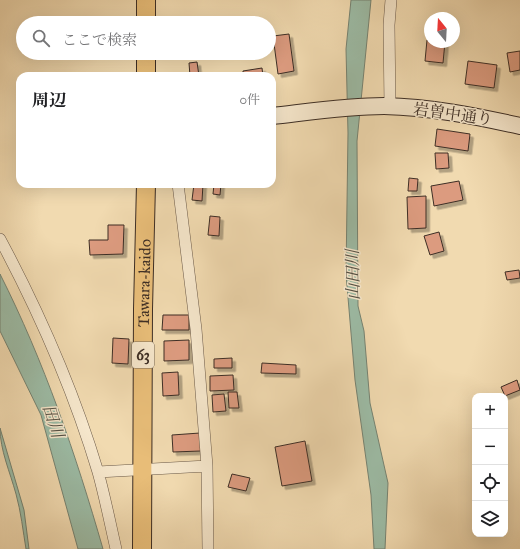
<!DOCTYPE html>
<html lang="ja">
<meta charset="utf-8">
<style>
:root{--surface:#fff;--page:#f2f2f2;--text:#202124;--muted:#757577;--line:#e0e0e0}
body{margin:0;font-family:"IM FELL Great Primer","Noto Serif JP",serif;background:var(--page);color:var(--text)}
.controls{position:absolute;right:12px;bottom:12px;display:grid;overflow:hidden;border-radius:8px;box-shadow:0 4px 16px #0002}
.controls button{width:36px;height:36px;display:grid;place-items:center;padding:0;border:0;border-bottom:1px solid var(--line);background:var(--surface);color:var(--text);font:20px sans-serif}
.compass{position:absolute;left:424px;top:12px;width:36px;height:36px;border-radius:50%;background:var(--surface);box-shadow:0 4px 16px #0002;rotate:342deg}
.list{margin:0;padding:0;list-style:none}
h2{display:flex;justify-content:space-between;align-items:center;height:52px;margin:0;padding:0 16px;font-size:17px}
h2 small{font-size:13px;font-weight:400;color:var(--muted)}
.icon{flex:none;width:22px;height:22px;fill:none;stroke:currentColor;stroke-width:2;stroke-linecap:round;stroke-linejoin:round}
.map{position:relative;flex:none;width:520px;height:549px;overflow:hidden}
.search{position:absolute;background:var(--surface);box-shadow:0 4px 16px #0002;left:16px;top:16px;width:260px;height:44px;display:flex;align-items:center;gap:10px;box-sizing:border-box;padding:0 14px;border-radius:22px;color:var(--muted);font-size:15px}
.panel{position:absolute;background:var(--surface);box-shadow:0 4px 16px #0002;left:16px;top:72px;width:260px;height:116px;border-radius:12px}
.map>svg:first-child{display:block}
.water{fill:#9cbba5;stroke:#768372}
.building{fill:#dc9b7f;stroke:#3d2e25;filter:url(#shadow)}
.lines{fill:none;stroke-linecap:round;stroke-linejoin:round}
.street-casing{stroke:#6a5948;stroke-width:12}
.secondary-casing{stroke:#3d2e25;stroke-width:18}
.primary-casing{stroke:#3d2e25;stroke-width:20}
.street{stroke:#f6e7cc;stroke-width:11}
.secondary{stroke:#f6e7cc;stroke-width:16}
.primary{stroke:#e8bd78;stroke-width:18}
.labels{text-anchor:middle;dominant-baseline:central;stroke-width:3;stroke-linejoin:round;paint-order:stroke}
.shield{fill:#f6e7cc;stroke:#746657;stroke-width:1}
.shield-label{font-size:15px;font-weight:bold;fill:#3d2e25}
.street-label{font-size:16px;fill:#3d2e25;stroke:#f6e7cc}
.water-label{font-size:17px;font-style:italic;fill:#555145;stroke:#f6e7cc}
</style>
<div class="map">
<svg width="520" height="549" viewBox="0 0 520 549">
<defs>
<filter id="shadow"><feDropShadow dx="3.5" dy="3.5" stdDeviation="0" flood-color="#0004"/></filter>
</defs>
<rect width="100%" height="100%" fill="#f1dab0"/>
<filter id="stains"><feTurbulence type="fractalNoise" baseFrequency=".005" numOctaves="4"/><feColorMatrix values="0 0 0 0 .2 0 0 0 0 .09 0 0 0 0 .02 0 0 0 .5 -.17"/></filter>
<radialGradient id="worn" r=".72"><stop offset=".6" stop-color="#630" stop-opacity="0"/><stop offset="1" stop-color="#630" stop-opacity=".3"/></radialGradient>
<path class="water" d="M351,0H371L357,141L358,306L364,331L370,403L388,483L385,549H374L371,495L355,380L346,274L348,133L346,49Z
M0,274C44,361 76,455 103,549H78L41,415L0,331Z
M0,428L24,510L29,549H26C23,531 21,512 16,494C10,472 0,450 0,428Z"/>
<path class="building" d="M289,34L294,71L278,74L273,36Z
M427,40L430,41V42H445L443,63L425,61Z
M520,51V70L510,72L507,53Z
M468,61L497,65L494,88L465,84Z
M197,62L199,76H190L189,63Z
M262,68L263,76H243V71Z
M437,129L470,134L468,151L435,146Z
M435,153H448L449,168L436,169Z
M409,178L418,179L417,191H408Z
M459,181L463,200L434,206L431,186Z
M194,184H203L202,201L192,200Z
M214,184H221L220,195L213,194Z
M426,196V228L408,229L407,197Z
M210,216L220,217L219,236L208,235Z
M108,225H124L123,254L90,255L89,240H108Z
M439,232L444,251L430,255L424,236Z
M519,270L520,278L507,280L505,272Z
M163,315H189V330H162Z
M113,338L129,339L128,364L112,363Z
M189,340V360L164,361V341Z
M232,358V368H214V359Z
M262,363L296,365V374L261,373Z
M178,372L179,395L163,396L162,373Z
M233,375L234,390L210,391V376Z
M517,380L520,390L505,396L501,387Z
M228,392H237L239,408H229Z
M224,394L226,411L213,412L212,395Z
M200,433L201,451L173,452L172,435Z
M305,441L312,481L282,486L275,447Z
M232,474L250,478L246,491L228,487Z"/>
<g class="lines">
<defs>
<path id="street" d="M390,107L389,25L391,0
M178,184L196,329L207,466L208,549
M0,239C39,312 74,392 98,472C105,497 110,523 116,549
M98,472L207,466"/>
<path id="secondary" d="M272,116C308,112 348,106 384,106C431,107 475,116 520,126"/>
<g id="primary">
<path d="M146,0V23"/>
<path d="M146,53V76"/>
<path id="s1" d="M142,549L143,309L146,184"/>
</g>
</defs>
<use href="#street" class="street-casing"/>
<use href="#secondary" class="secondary-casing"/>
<use href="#primary" class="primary-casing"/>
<use href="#street" class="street"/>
<use href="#secondary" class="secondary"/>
<use href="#primary" class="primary"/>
</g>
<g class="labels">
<rect class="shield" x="132" y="342" width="22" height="26" rx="3"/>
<g class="shield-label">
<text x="143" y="355">63</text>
</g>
<g class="street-label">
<text transform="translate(453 114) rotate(8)">岩曽中通り</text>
<text stroke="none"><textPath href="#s1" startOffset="266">Tawara-kaido</textPath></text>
</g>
<g class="water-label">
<text transform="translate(353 275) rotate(-91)">山田川</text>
<text transform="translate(53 421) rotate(72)">田川</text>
</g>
</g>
<rect width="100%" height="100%" filter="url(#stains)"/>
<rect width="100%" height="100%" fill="url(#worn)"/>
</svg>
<div class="controls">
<button>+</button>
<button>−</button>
<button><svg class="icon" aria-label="locate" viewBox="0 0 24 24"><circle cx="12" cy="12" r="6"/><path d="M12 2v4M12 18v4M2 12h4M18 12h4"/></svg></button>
<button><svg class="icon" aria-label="layers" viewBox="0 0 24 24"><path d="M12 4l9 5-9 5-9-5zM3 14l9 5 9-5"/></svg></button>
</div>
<svg class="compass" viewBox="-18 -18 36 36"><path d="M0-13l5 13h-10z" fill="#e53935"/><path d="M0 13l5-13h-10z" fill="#757577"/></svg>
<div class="search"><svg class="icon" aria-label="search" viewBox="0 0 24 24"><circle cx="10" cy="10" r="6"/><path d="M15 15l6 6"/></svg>ここで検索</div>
<section class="panel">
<h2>周辺<small>0件</small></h2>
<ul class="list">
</ul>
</section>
</div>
